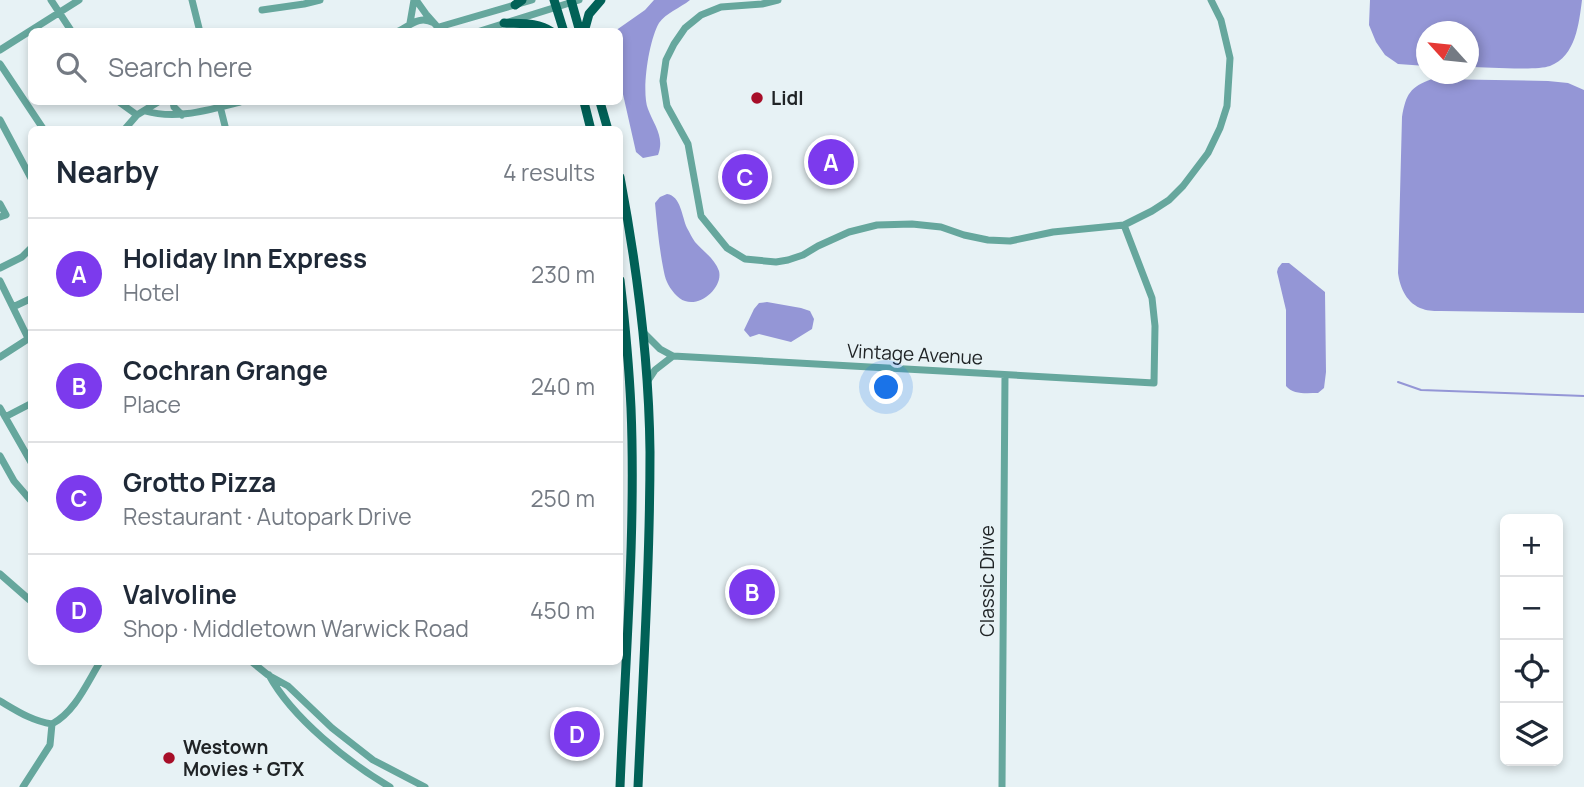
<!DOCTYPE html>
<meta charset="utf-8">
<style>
:root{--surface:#fff;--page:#f6f6f7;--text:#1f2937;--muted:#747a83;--line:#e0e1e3;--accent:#7c3aed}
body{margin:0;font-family:Manrope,sans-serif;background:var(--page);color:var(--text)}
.controls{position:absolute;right:21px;bottom:21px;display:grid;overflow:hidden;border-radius:10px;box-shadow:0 4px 10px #0003}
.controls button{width:63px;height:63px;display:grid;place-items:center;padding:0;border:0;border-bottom:2px solid var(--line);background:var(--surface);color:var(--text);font:35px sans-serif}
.compass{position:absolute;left:1416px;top:21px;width:63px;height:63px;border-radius:50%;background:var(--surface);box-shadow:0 4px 10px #0003;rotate:297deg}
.you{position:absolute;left:887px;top:388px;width:24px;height:24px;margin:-18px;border:5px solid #fff;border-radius:50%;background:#1a73e8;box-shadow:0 0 0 10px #1a73e833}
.badge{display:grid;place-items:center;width:46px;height:46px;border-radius:50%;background:var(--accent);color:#fff;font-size:23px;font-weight:700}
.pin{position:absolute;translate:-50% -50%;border:4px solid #fff;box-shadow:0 2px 7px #0006}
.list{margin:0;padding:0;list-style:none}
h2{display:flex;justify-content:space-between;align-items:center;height:91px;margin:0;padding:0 28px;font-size:30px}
h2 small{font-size:23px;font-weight:400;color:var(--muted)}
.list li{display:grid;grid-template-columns:46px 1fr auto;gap:21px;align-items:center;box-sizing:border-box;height:112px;padding:0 28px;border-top:2px solid var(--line)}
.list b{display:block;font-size:26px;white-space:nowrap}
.list p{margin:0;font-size:23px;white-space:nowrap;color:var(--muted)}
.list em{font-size:23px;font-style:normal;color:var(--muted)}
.icon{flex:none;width:38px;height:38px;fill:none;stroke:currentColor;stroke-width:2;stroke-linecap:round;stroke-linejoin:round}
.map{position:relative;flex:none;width:1584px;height:787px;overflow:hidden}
.search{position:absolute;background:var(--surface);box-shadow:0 4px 10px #0003;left:28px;top:28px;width:595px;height:77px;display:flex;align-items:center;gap:18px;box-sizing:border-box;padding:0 24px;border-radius:10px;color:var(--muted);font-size:26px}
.panel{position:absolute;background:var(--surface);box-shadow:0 4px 10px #0003;left:28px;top:126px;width:595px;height:539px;border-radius:10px}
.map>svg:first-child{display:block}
.water{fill:#9496d6}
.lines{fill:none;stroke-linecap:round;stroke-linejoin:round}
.stream{stroke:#9496d6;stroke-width:2}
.minor{stroke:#66a79d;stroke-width:7}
.major{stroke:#016157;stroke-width:9}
.poi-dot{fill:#a70e28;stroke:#e7f2f5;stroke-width:2.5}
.labels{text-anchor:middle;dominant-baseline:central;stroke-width:6;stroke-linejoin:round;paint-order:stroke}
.poi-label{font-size:19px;font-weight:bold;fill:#202426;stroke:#e7f2f5;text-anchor:start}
.street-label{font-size:19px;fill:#202426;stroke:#e7f2f5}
</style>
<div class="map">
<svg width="1584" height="787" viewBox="0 0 1584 787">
<rect width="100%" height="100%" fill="#e7f2f5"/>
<path class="water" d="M654,0H690C680,8 666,13 659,23C649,40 641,91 648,109C654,125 665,137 658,155L643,158L636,152L620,81V32L615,31L645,10Z
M1370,0H1582C1579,23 1576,56 1550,66C1535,71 1487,67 1469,67L1468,32H1426V66L1398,64L1385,55L1376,42L1369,25Z
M1432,79L1548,81L1568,83L1584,90V313L1441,311C1436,311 1428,311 1423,309C1407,304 1400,288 1398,273L1402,117C1406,94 1410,87 1432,79Z
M667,194C681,196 682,217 687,228C690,233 692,238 695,242C703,251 715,259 719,271C723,287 701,307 685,301C678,299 670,289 667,282C665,278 664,272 663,267C659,246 657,225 655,203L660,197Z
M1282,263H1289L1325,292L1326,372L1324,388L1318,393C1307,393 1293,395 1286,386V310L1277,272L1278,268Z
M767,302L801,308L810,311L814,319L812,329L791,342L759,334L750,337L744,330L754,309L759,303Z"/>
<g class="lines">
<path class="stream" d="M1398,382L1421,390L1584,396"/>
<path class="minor" d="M51,0L72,32
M192,0L200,32
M416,0L426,14L442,32
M778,0L762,4L721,7L701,15L685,28L674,44L666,60L663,81L667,106L688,144L701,216L727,248L745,259L776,262L788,260L803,255L818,246L849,232L877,225L912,224L941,227L964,235L988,240L1010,241L1053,232L1124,225L1152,211L1169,200L1183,186L1208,153L1220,128L1227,106L1230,58L1221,20L1211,0
M262,10L304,4L320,0
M410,23L414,0
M439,27L532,0
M397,32C411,25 419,15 434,23
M477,32L579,0
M0,50L79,0
M0,64L44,130
M119,102L137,115
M173,102L174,107L182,115
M219,102L226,130
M145,111C177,120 208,110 240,102
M0,120L32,180
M124,130L137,115L158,102
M0,204L6,215L0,217
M0,268L22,257L32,247
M0,281L28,338
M13,307L32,298
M643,332L660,349L673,356L1154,383L1155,326L1152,298L1124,225
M0,357L31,337
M647,382L655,370L673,356
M0,408L32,464
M5,417L32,403
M0,456L14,481L32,502
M0,574L32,602
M252,662L268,675L288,686L332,728L373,760L425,787
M269,675C292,718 349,763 390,787
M0,701C17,711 32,721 52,724
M52,724C75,712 87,683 100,662
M23,787L50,745L52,724
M1002,787L1005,375"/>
<path class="major" d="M554,0L564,32
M571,0L580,32
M515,5L522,0
M504,23C521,24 537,22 552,32
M584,32L589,14L601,0
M584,102L591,130
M600,102L608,130
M620,177C637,267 649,359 650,452C650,563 643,675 638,787
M620,280C625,323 629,365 631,408C636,533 625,662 620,787"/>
</g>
<g class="poi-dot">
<circle cx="757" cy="98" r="7"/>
<circle cx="169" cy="758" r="7"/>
</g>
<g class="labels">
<g class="poi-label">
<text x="771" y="98">Lidl</text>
<text x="183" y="747">Westown<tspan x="183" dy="22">Movies + GTX</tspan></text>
</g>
<g class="street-label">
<text transform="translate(915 354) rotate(3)">Vintage Avenue</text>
<text transform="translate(987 581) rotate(-90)">Classic Drive</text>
</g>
</g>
</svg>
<div class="controls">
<button>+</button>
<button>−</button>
<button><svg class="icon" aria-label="locate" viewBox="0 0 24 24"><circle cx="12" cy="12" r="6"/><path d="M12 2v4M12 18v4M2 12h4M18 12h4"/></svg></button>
<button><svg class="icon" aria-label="layers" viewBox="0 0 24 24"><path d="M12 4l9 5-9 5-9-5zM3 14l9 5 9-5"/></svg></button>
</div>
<svg class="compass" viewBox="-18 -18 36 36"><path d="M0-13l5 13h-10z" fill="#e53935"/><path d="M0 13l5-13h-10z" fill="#747a83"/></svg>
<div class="you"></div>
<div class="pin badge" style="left:831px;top:162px">A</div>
<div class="pin badge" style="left:752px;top:592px">B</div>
<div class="pin badge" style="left:745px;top:177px">C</div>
<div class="pin badge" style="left:577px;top:734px">D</div>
<div class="search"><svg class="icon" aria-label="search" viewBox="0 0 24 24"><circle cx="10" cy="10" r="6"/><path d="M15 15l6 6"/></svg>Search here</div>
<section class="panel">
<h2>Nearby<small>4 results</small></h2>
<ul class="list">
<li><span class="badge">A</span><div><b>Holiday Inn Express</b><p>Hotel</p></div><em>230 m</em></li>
<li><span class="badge">B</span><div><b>Cochran Grange</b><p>Place</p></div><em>240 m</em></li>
<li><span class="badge">C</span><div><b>Grotto Pizza</b><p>Restaurant · Autopark Drive</p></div><em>250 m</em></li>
<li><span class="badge">D</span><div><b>Valvoline</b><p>Shop · Middletown Warwick Road</p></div><em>450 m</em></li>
</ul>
</section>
</div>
